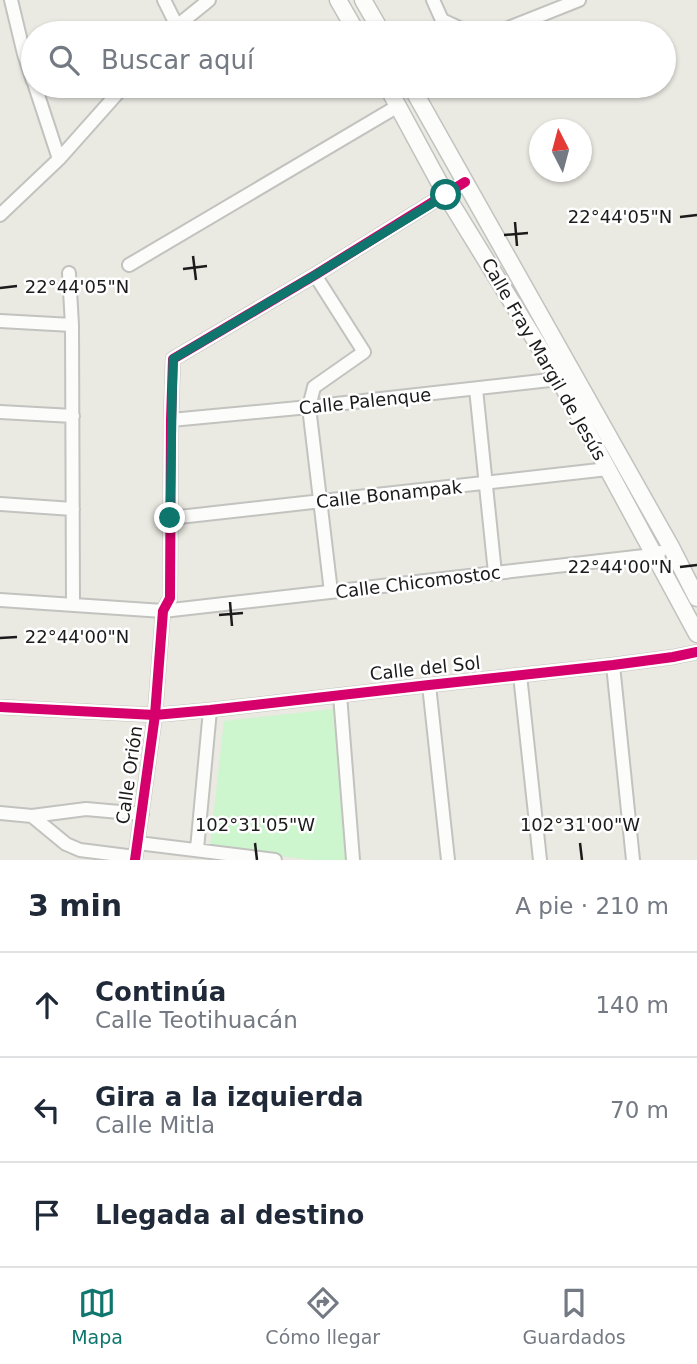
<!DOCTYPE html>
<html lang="es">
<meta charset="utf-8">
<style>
:root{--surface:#fff;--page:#f2f2f3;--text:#1f2937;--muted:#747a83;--line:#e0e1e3;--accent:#0f766e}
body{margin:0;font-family:"DejaVu Sans",sans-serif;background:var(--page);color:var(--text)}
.compass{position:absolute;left:529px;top:119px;width:63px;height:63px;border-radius:50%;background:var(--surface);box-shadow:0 2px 5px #0004;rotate:354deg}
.stop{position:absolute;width:21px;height:21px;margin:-16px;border:5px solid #0f766e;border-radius:50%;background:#fff}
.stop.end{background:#0f766e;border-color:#fff;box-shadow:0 2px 7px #0008}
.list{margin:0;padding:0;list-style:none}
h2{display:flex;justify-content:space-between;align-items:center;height:91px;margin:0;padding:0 28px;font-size:30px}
h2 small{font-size:23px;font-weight:400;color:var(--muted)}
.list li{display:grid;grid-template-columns:46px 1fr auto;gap:21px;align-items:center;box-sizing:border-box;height:105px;padding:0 28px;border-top:2px solid var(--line)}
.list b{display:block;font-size:26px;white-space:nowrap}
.list p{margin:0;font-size:23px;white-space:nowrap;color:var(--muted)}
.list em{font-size:23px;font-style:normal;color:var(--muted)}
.icon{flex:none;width:38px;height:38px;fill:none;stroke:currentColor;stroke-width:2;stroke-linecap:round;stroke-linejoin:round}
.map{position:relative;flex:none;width:697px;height:860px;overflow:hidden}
.search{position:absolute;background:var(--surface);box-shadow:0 2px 5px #0004;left:21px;right:21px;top:21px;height:77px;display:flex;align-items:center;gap:18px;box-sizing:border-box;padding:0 24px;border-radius:38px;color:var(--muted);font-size:26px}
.sheet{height:406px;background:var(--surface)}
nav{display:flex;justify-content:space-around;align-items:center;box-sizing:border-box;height:98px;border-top:2px solid var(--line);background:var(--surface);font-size:19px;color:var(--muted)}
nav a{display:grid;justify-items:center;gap:4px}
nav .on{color:var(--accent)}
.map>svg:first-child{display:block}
.park{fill:#cdf5ce}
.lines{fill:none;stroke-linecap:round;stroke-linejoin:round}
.minor-casing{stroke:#c2c2bf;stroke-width:16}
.tertiary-casing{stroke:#c2c2bf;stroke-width:19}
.minor{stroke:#fcfcfb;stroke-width:12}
.tertiary{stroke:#fcfcfb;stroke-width:16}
.cycleway-casing{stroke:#fff;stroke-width:15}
.cycleway{stroke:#d6006c;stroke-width:10}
.route{stroke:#0f766e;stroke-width:9}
.ticks{fill:none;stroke:#1b1b1b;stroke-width:2.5}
.labels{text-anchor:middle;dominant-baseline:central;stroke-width:5;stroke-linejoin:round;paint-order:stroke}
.street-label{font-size:18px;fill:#1b1b1b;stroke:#fff}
.ticks-label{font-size:18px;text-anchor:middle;fill:#1b1b1b;stroke:#fff;stroke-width:5;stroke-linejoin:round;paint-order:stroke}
</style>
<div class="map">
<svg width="697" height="860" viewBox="0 0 697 860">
<rect width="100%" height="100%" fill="#eae9e2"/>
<path class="park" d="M333,709L347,860H310L210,846L224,721Z"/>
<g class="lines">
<defs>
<path id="minor" d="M11,0L24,54L33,81
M164,0L177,26
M433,0L442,20L470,33
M170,33L177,26L209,0
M484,33L501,31L579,0
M35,86L59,159
M0,215L59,159L124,86
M129,265L398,106
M69,273L72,325L73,605
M315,275L364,352L314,387L309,407L331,592
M0,321L72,325
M476,389L495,573
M0,412L73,416
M171,420L309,407L559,379
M0,504L73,509
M170,518L608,469
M0,600L163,611L653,555L660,552
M613,665L633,860
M520,675L540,860
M429,685L448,860
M340,695L353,860
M0,707L155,715L210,710L429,685L613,665L673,657L697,652
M0,813L32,816L66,844L80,850L135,857
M32,816L86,809L142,814
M138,843L275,860
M197,849L210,710
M135,860L155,715L163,611L170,598L171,420L173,359L315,275L465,182"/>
<path id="tertiary" d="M338,0L357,33
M363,0L382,33
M387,86L446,195L559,379L697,634
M411,86L671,547L697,598"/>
</defs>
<use href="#minor" class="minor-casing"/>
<use href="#tertiary" class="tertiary-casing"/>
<use href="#minor" class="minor"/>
<use href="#tertiary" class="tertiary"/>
<defs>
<path id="cycleway" d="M0,707L155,715L210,710L429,685L613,665L673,657L697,652
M135,860L155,715L163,611L170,598L171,420L173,359L315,275L465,182"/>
</defs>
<use href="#cycleway" class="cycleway-casing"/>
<use href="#cycleway" class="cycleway"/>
</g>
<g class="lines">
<path class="route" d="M170,518L173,359L315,275L446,195"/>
</g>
<path class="ticks" d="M680,217L697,215M515,222L517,246M504,235L528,233M193,256L196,280M183,269L207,266M0,288L17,286M680,567L697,565M230,602L232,626M219,615L243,613M0,638L17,637M255,843L257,860M580,843L582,860"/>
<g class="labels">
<g class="street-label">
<text transform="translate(544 359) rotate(60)">Calle Fray Margil de Jesús</text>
<text transform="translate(365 401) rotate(-6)">Calle Palenque</text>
<text transform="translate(389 494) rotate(-6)">Calle Bonampak</text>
<text transform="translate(418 582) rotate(-7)">Calle Chicomostoc</text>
<text transform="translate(425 668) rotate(-6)">Calle del Sol</text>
<text transform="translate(129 775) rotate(-82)">Calle Orión</text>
</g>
</g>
<g class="ticks-label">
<text x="620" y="223">22°44'05"N</text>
<text x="77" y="293">22°44'05"N</text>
<text x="620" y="573">22°44'00"N</text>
<text x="77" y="643">22°44'00"N</text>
<text x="255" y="831">102°31'05"W</text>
<text x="580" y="831">102°31'00"W</text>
</g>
</svg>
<svg class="compass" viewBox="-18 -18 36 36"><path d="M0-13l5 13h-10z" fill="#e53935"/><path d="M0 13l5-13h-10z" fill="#747a83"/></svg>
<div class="stop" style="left:446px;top:195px"></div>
<div class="stop end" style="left:170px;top:518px"></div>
<div class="search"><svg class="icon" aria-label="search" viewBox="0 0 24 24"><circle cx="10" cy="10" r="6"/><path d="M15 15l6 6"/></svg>Buscar aquí</div>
</div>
<section class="sheet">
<h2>3 min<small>A pie · 210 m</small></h2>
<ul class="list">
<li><svg class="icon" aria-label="ahead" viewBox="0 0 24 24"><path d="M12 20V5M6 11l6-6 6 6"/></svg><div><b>Continúa</b><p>Calle Teotihuacán</p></div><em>140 m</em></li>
<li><svg class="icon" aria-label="left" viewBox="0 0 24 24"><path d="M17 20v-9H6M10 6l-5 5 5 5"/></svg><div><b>Gira a la izquierda</b><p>Calle Mitla</p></div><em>70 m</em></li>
<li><svg class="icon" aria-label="arrive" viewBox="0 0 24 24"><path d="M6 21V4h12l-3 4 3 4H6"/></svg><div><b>Llegada al destino</b></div></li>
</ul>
</section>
<nav>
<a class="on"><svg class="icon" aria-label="map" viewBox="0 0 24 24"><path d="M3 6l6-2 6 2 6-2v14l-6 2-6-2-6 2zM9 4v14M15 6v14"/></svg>Mapa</a>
<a><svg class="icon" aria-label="directions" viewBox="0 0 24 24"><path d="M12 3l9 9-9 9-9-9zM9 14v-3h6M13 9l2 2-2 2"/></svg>Cómo llegar</a>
<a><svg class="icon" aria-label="saved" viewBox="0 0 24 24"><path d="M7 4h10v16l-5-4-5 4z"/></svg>Guardados</a>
</nav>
